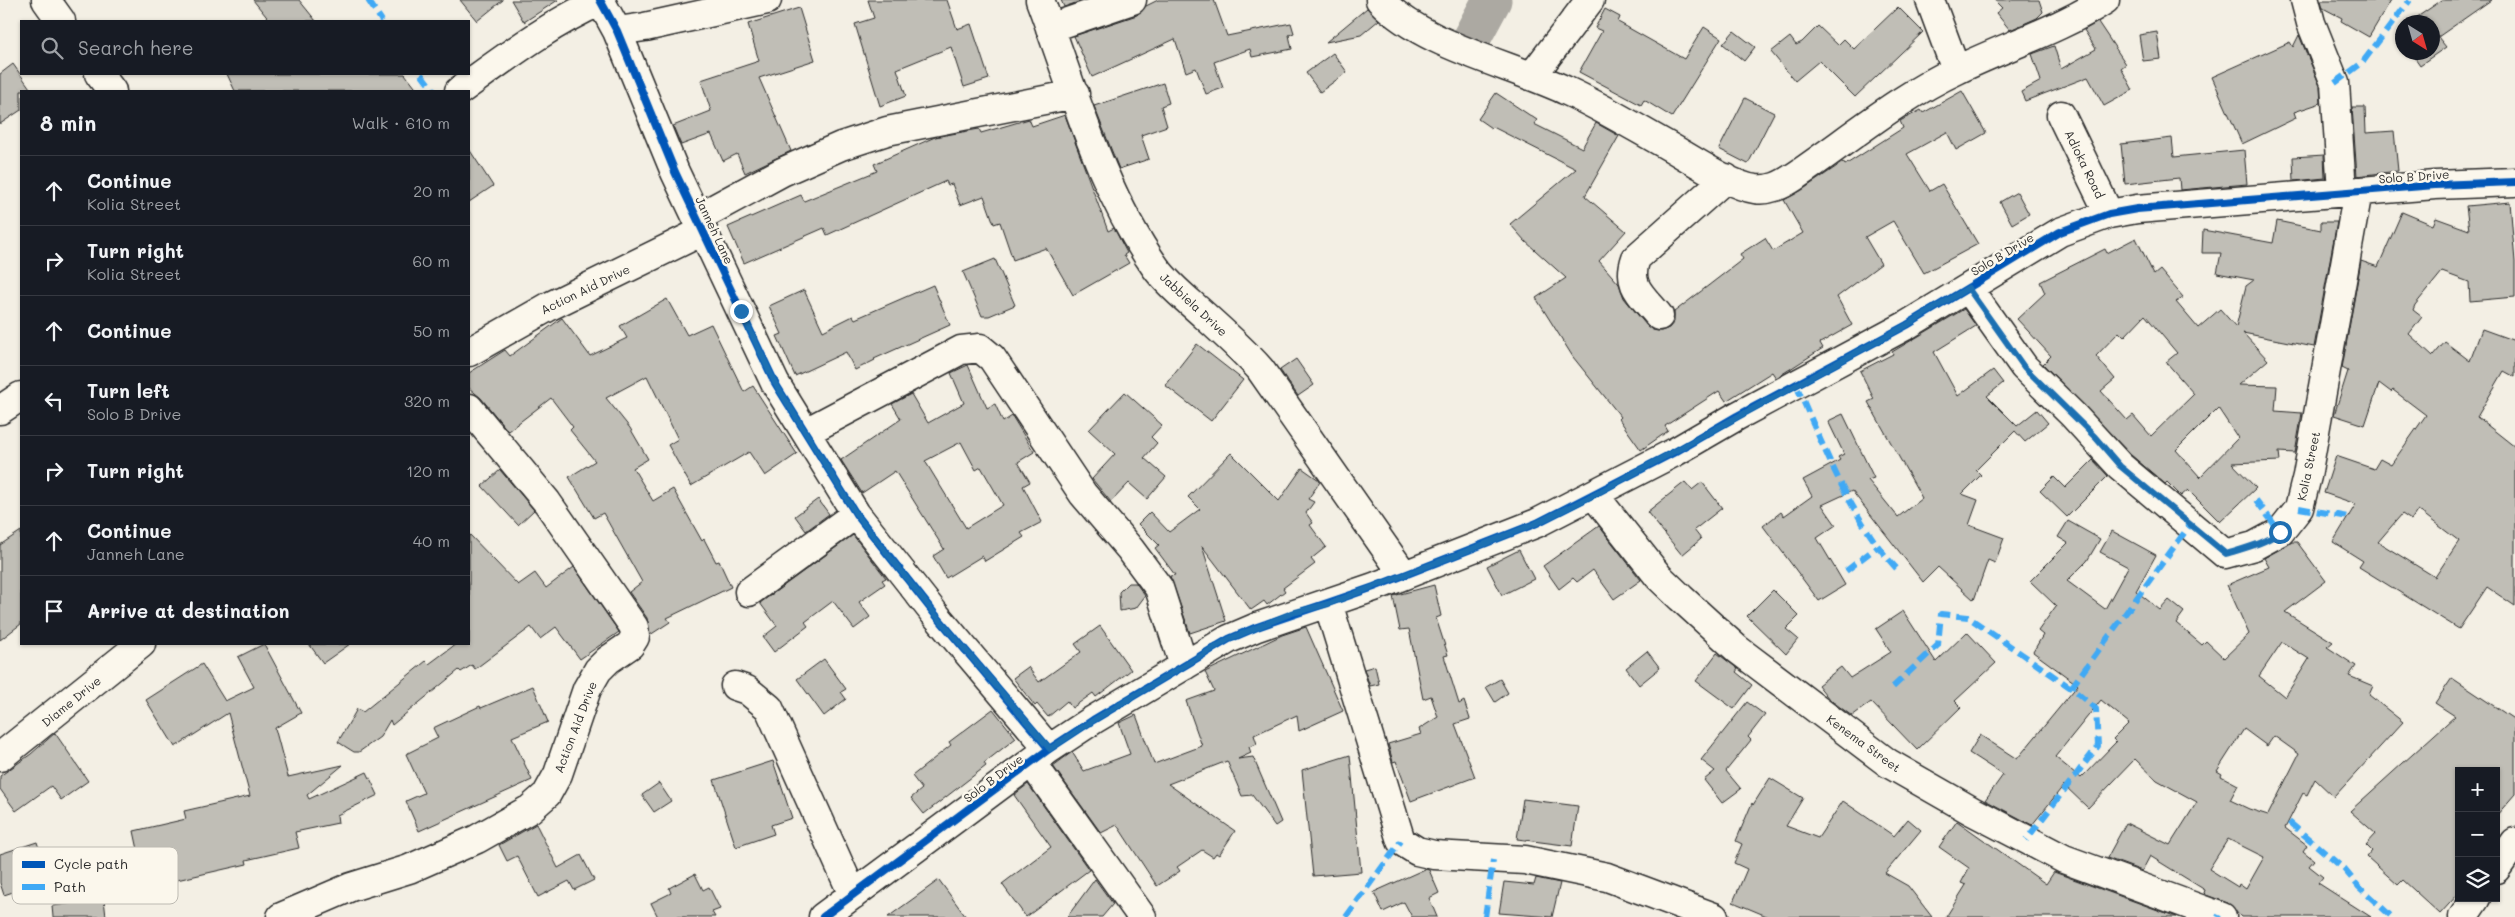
<!DOCTYPE html>
<meta charset="utf-8">
<style>
:root{--surface:#171b24;--page:#242831;--text:#f1f3f6;--muted:#9ea1a6;--line:#363941}
body{margin:0;font-family:Mali,sans-serif;background:var(--page);color:var(--text)}
.controls{position:absolute;right:15px;bottom:15px;display:grid;overflow:hidden;border-radius:0px;box-shadow:0 1px 4px #0004}
.controls button{width:45px;height:45px;display:grid;place-items:center;padding:0;border:0;border-bottom:1px solid var(--line);background:var(--surface);color:var(--text);font:25px sans-serif}
.compass{position:absolute;left:2395px;top:15px;width:45px;height:45px;border-radius:50%;background:var(--surface);box-shadow:0 1px 4px #0004;rotate:143deg}
.stop{position:absolute;width:15px;height:15px;margin:-11px;border:4px solid #1f6fb2;border-radius:50%;background:#fff}
.stop.end{background:#1f6fb2;border-color:#fff;box-shadow:0 1px 5px #0008}
.list{margin:0;padding:0;list-style:none}
h2{display:flex;justify-content:space-between;align-items:center;height:65px;margin:0;padding:0 20px;font-size:21px}
h2 small{font-size:16px;font-weight:400;color:var(--muted)}
.list li{display:grid;grid-template-columns:32px 1fr auto;gap:15px;align-items:center;box-sizing:border-box;height:70px;padding:0 20px;border-top:1px solid var(--line)}
.list b{display:block;font-size:19px;white-space:nowrap}
.list p{margin:0;font-size:16px;white-space:nowrap;color:var(--muted)}
.list em{font-size:16px;font-style:normal;color:var(--muted)}
.icon{flex:none;width:28px;height:28px;fill:none;stroke:currentColor;stroke-width:2;stroke-linecap:round;stroke-linejoin:round}
.map{position:relative;flex:none;width:2515px;height:917px;overflow:hidden}
.search{position:absolute;background:var(--surface);box-shadow:0 1px 4px #0004;left:20px;top:20px;width:450px;height:55px;display:flex;align-items:center;gap:12px;box-sizing:border-box;padding:0 18px;border-radius:0px;color:var(--muted);font-size:19px}
.panel{position:absolute;background:var(--surface);box-shadow:0 1px 4px #0004;left:20px;top:90px;width:450px;height:555px;border-radius:0px}
.map>svg:first-child{display:block}
.lines{fill:none;stroke-linecap:round;stroke-linejoin:round}
.river{stroke:#aca9a2;stroke-width:39}
.building{fill:#c0beb6;stroke:#2b2b2b;fill-rule:evenodd}
.minor-casing{stroke:#2b2b2b;stroke-width:31}
.minor{stroke:#fbf7ec;stroke-width:28}
.quiet{stroke:#3fa9f5;stroke-width:6;stroke-dasharray:12 6;stroke-linecap:butt}
.cycleway-casing{stroke:#fbf7ec;stroke-width:11}
.cycleway{stroke:#0057b8;stroke-width:8}
.route{stroke:#1f6fb2;stroke-width:6}
.labels{text-anchor:middle;dominant-baseline:central;stroke-width:5;stroke-linejoin:round;paint-order:stroke}
.street-label{font-size:12px;fill:#2b2b2b;stroke:#fbf7ec}
.key{fill:#fbf7ec;stroke:#bdbab2;stroke-width:1}
.key-label{font-size:14px;fill:#2b2b2b}
</style>
<div class="map">
<svg width="2515" height="917" viewBox="0 0 2515 917">
<rect width="100%" height="100%" fill="#f3efe4"/>
<filter id="ink" filterUnits="userSpaceOnUse"><feTurbulence type="fractalNoise" baseFrequency=".02" numOctaves="2"/><feDisplacementMap in="SourceGraphic" scale="10" xChannelSelector="R" yChannelSelector="G"/><feConvolveMatrix kernelMatrix="1 2 1 2 8 2 1 2 1" color-interpolation-filters="sRGB"/></filter>
<g filter="url(#ink)">
<g class="lines">
<path class="river" d="M1471,39L1492,0"/>
</g>
<path class="building" d="M253,0H299L316,21H270Z
M460,0H503L477,21Z
M511,0H558L524,22Z
M868,0H947L957,29L971,24L989,79L964,87L951,47L897,69L906,96L880,106L855,24L874,18Z
M1061,0H1084L1064,7Z
M1158,0H1214L1227,36L1291,23L1294,33L1289,35L1292,49L1252,57L1250,49L1214,62L1223,88L1206,94L1196,68L1186,72L1175,39L1092,77L1074,36L1137,15L1146,6Z
M1994,0H2039L2043,12L2037,18L2010,30L1996,13L2002,8Z
M2321,0H2391L2369,37L2341,21L2342,18L2323,8Z
M2442,0H2491L2438,37L2446,47L2420,65L2411,52H2432V22H2410Z
M1898,7L1923,32L1855,97L1819,61L1795,81L1771,52L1790,37L1796,45L1802,42L1818,26L1838,45L1844,39L1854,49Z
M799,8L815,60L759,78L791,151L745,173L737,154L723,161L711,134L681,145L673,126L711,111L701,80L759,61L748,24Z
M1367,8L1379,20L1361,35L1326,42Z
M1605,9L1620,17L1618,22L1684,59L1704,27L1721,38L1672,117L1644,100L1641,105L1579,72L1602,31L1595,28Z
M2098,22L2126,64L2121,68L2133,90L2104,106L2088,77L2025,101L2021,92L2041,81L2032,54L2054,46L2061,69L2096,49L2084,30Z
M1734,31L1755,47L1744,61L1723,44Z
M2157,32L2161,59L2143,61L2139,35Z
M2299,35L2320,86L2321,103L2294,112L2296,118L2242,144L2212,77L2290,42L2293,47Z
M1333,53L1347,72L1320,92L1306,73Z
M13,64L32,91H21V110L0,124V74Z
M227,74H405L418,91H235Z
M1163,83L1169,103L1161,106L1167,126L1141,135L1149,159L1119,169L1094,106Z
M1962,91L1986,133L1956,150L1947,132L1907,154L1930,191L1942,184L1978,244L1924,273L1893,221L1865,237L1881,264L1837,297L1852,325L1820,343L1823,348L1776,378L1772,372L1726,401L1719,391L1665,426L1668,431L1641,450L1619,419L1621,417L1573,357L1536,298L1566,278L1525,241L1510,224L1576,169L1493,127L1491,128L1478,119L1496,93L1537,120L1534,124L1582,148L1596,123L1619,136L1585,196L1626,231L1599,261L1619,284L1624,298L1647,326L1653,330L1661,331L1669,328L1674,322V312L1743,259L1740,254L1765,238L1773,251L1803,233L1784,200L1802,190L1843,162L1845,165L1903,128L1900,121L1921,110L1923,113Z
M1745,98L1774,113L1748,164L1719,149Z
M2352,107H2365L2366,133L2394,131L2398,171L2357,176Z
M1065,115L1108,231L1114,228L1127,253L1124,255L1129,263L1073,295L1046,248L1013,260L1000,222L994,224L984,196L960,205L952,184L948,185L946,181L827,235L824,228L744,263L728,227L801,195L804,201L877,171L874,164L935,137L979,129L981,133L1029,119L1032,126Z
M2172,138L2174,157L2244,150L2247,184L2180,190L2179,178L2125,184L2121,144Z
M469,149L493,186L469,202Z
M2324,155L2325,178L2294,181L2293,157Z
M2017,192L2029,214L2012,224L2000,202Z
M2510,202L2515,262V297L2470,301L2469,282L2442,272L2415,305L2413,310L2422,317L2409,334L2433,356L2445,342L2470,361L2482,329L2515,341V377L2504,371L2477,417L2515,447V606L2487,587L2459,629L2359,567L2363,561L2333,542L2356,504L2324,493L2336,456L2374,469L2380,459L2391,465L2426,415L2393,390L2391,392L2379,383L2365,425L2334,415L2348,371L2342,368L2361,261L2378,267L2402,212L2433,225L2436,218L2469,230L2466,206ZM2418,510L2459,541L2435,577L2378,542L2402,514L2411,520Z
M2277,221L2321,230V222H2337L2314,347L2243,333L2268,360L2239,385L2277,386L2275,411L2302,413L2295,453L2279,452L2280,461L2232,463L2256,488L2220,522L2188,490L2181,496L2167,482L2165,484L2131,455L2043,364L2051,356L2017,319L2045,293L2040,282L2105,249L2107,253L2136,238L2154,275L2160,270L2183,297L2176,302L2198,328L2220,309L2236,327L2246,286L2254,280L2217,273L2221,253H2202L2203,230L2273,243ZM2145,315L2177,353L2166,362L2194,394L2151,436L2133,415L2127,420L2101,391L2115,379L2096,356L2119,332L2124,337ZM2218,408L2238,438L2200,477L2176,450Z
M995,259L1015,305L989,316H982L963,272Z
M933,285L950,325L874,359L875,360L855,370L846,352L795,376L777,336L782,334L769,306L804,290L823,331L853,316L855,319Z
M667,299L687,335L711,324L744,392L753,386L797,454L765,476L749,452L691,486L668,445L678,439L647,376L606,398L630,428L648,459L633,468L653,501L673,489L702,541L704,539L716,562L719,561L731,587L667,618L670,622L650,635L647,618L629,592L642,582L603,513L594,518L569,477L595,461L570,430L573,427L551,398L508,431L481,398L469,388V373L505,350L510,356L562,318L590,356L627,338L620,326Z
M1964,309L1976,326L1934,352L1958,396L1993,370L2003,383L1987,396L2017,426L2037,410L2048,423L2025,442L2015,431L1976,470L1981,475L1962,494L1978,500L1969,525L2004,538L1995,563L1988,560L1974,600L1938,567L1923,582L1852,491L1822,505L1836,525L1817,538L1845,585L1819,601L1763,526L1781,512L1784,516L1812,496L1803,480L1840,460L1838,457L1844,454L1828,421L1843,414L1874,478L1868,480L1898,517L1922,498L1868,402L1874,399L1860,371L1893,354L1892,352Z
M1197,344L1243,380L1211,421L1165,385Z
M1296,359L1314,385L1298,396L1280,370Z
M968,365L987,408L995,404L1003,422L1012,416L1034,452L1018,462L1030,482L1023,486L1042,522L1021,533L1024,537L985,561L982,556L946,578L933,556L944,549L895,471L862,493L841,460L901,419L892,404L911,394L928,423L964,403L951,373ZM961,442L976,470L981,467L1003,505L966,528L925,461Z
M1125,392L1162,425L1151,437L1157,443L1144,458L1166,477L1147,499L1129,483L1111,502L1092,479L1115,454L1089,430Z
M1231,453L1279,501L1302,468L1319,480L1320,482L1308,499L1314,502L1306,513L1313,523L1310,525L1326,547L1311,559L1315,564L1283,588L1285,591L1267,605L1264,601L1251,610L1202,546L1226,621L1190,633L1170,576L1175,575L1155,548L1159,545L1138,524L1150,512L1169,532L1200,509L1188,497Z
M2093,460L2108,476L2067,517L2040,491L2054,477L2065,488Z
M500,470L534,510L518,525L482,486Z
M1685,482L1692,490L1702,482L1722,508L1694,530L1701,539L1682,555L1647,512Z
M818,499L829,514L806,531L795,516Z
M2068,521L2100,539L2087,561L2067,581L2105,609L2128,567L2100,552L2112,531L2156,555L2136,591L2160,610L2169,600L2184,612L2176,623L2202,645L2206,641L2224,658L2249,634L2227,585L2269,567L2264,558L2292,542H2297L2326,581L2285,612L2333,642L2327,647L2356,666L2349,676L2373,686L2369,695L2403,722L2334,797L2315,779L2307,795L2303,793L2285,828L2307,845L2303,851L2314,860L2309,866L2323,877L2318,883L2371,917H2241L2228,903L2206,895L2204,893L2205,890L2150,856L2142,871L2107,858L2126,823L2170,845L2197,802L2157,780L2135,759L2088,808L2064,785L2032,825L1985,800L2003,775L1969,753L1980,735L2017,759L2078,685L2033,652L2043,635L2038,631L2056,606L2030,581L2068,543L2058,537ZM2282,642L2309,659L2285,697L2259,676ZM2101,700L2129,723L2113,739L2116,742L2081,778L2055,757ZM2244,729L2267,746L2274,736L2299,754L2268,815L2249,809L2230,800L2238,785L2221,776L2222,774L2217,771ZM2228,839L2264,857L2246,889L2239,884L2238,887L2209,869Z
M1599,526L1641,580L1614,599L1593,570L1577,582L1573,578L1559,589L1543,566Z
M21,531V624L0,640V545Z
M469,534L518,585L535,573L546,588L574,567L619,632L580,659L556,627L540,639L531,627L475,669L472,665L461,672L459,670L392,725L390,720L380,737L359,752H354L338,742L357,709L363,712L426,661L429,664L456,644H469Z
M853,535L886,578L882,580L885,584L859,602L870,617L854,629L833,601L805,622L808,626L774,652L763,637L777,626L760,603Z
M1519,550L1534,579L1502,595L1487,566Z
M1128,583H1136L1145,596L1136,608L1120,611L1119,592Z
M1434,585L1441,616L1436,618L1448,655L1444,656L1459,704L1464,701L1470,719L1455,724L1475,777L1411,801L1396,761L1393,762L1388,744L1421,734L1419,729L1438,717L1431,696L1423,699L1409,629L1400,630L1393,596Z
M1773,590L1799,616L1786,629L1798,639L1786,654L1747,616Z
M1903,611L1936,662L1967,632L1996,663L1955,701L1961,707L1917,750L1871,702L1852,716L1829,699L1818,685L1841,667L1850,678L1891,652L1876,629Z
M1100,626L1131,670L1096,697L1093,693L1072,708L1067,701L1048,717L1037,704L1035,706L1013,678L1028,667L1039,682L1081,652L1075,644Z
M1306,627L1343,711L1299,731L1297,715L1254,735L1257,744L1249,747L1251,753L1238,759L1253,757L1281,822L1275,826L1252,795L1242,796L1227,761L1168,784L1235,831L1219,855L1216,853L1213,857L1202,850L1177,867L1180,871L1157,886L1117,825L1101,833L1053,766L1072,752L1084,771L1130,754L1119,723L1136,715L1154,764L1202,746L1186,701L1214,691L1205,672L1282,635Z
M264,644L301,713L275,728L288,777L343,765L307,795L309,799L367,772L378,795L337,815L338,823L295,832L299,848L246,860L247,864L146,887L134,831L186,819L184,811L250,796L228,713L175,747L146,700L202,664L225,701L254,687L238,657Z
M309,644H350L323,663Z
M1647,651L1660,668L1639,685L1626,668Z
M1717,653L1738,669L1736,672L1752,685L1734,709L1696,681Z
M824,659L846,689L841,692L846,699L824,716L797,679Z
M1375,666L1379,684L1370,686L1364,669Z
M2452,678L2515,720V794L2496,816V771H2459V893L2440,914L2403,880L2398,885L2367,857L2372,851L2366,845L2376,834L2350,811L2455,716L2435,703Z
M1500,679L1508,693L1495,702L1486,687Z
M533,686L548,722L512,737L532,780L419,831L406,801L424,793L406,754L438,738L433,728L480,706L481,708Z
M1747,702L1765,715L1748,737L1751,740L1726,771L1741,789L1722,803L1704,780L1715,771L1701,760Z
M993,709L1016,738L984,763L986,766L924,814L911,798L922,789L912,776L951,745L949,742Z
M55,733L88,781L61,800L51,786L16,811L0,789V776L31,754Z
M1350,755L1361,872L1313,876L1302,770Z
M773,761L792,818L771,825L774,834L736,847L714,780Z
M1770,778L1803,798L1786,826L1818,838L1843,801L1894,836L1908,819L1921,830L1885,873L1908,886L1932,917H1769L1733,902L1747,869L1734,863L1742,844L1736,841L1752,803L1753,805Z
M659,783L671,801L654,812L642,795Z
M1028,784L1089,870L1026,917L1002,884L1051,847L1014,795Z
M1523,799L1578,806L1572,846L1517,839Z
M1957,821L2046,884L2054,872L2177,917H1946L1966,885L1961,883L1969,868L1939,847Z
M536,824L558,868L581,855L594,880L574,890L569,881L538,897L517,856L507,861L499,845Z
M37,842L42,858L68,849L76,871L4,895L0,883V854Z
M1425,869L1429,870L1439,893L1429,898L1437,917H1412L1404,902L1383,912L1374,892Z
M695,874L703,890L709,887L720,909L712,912L715,917H658L651,903L671,893L669,888Z
M1536,878L1560,883L1552,917L1499,913L1504,882L1534,885Z
M1095,879L1113,904L1102,917H1067Z
M939,880L966,917H888Z
M104,899L106,917H53L52,906Z"/>
<g class="lines">
<defs>
<path id="minor" d="M46,0L61,21
M600,0L617,31L675,172L775,383L856,514L934,613L1049,749
M1040,0C1074,90 1100,189 1156,268C1170,287 1189,301 1205,316C1224,333 1243,350 1260,369L1404,575
M1380,0C1422,45 1510,64 1567,91C1602,107 1636,128 1670,147C1693,160 1731,186 1755,189C1770,191 1782,185 1794,177C1847,141 1899,97 1957,70C2006,46 2059,30 2105,0
M1930,0L1956,70
M2305,0L2311,23L2335,83L2342,192
M1050,28L1132,0
M617,31L645,27L767,0
M99,74L112,91
M1532,76L1590,0
M459,91C505,58 549,24 601,1
M2061,115L2109,214
M697,218L782,172L841,146L887,131L1075,94
M1968,288L2024,367L2073,415L2120,466L2225,554L2254,546L2280,532L2299,508L2307,476L2358,191
M1659,316C1642,295 1626,286 1636,258L1726,178
M469,352L550,306L703,231
M0,410L21,396
M806,432L961,350L980,348L992,358L1083,494L1130,549L1159,588L1184,666
M1594,495L1659,577L1681,598L1737,649L1888,763L1972,811L2064,859L2222,917
M749,592L856,514
M1328,603L1401,841L1417,851L1434,855L1525,860L1607,877L1714,917
M735,686L747,690L769,708L853,895
M0,757L141,644
M1032,763L1142,917
M2496,869L2515,842
M281,917L351,887L409,869L477,839L530,809L547,794L558,774L587,689L598,670L608,660L630,645L635,637L634,627L547,502L469,408
M823,917L1049,749L1093,720L1229,639L1257,627L1374,587L1537,523L1675,452L1737,416L1907,325L2060,232L2109,214L2137,209L2435,185L2515,182
M2463,917L2476,898"/>
</defs>
<use href="#minor" class="minor-casing"/>
<use href="#minor" class="minor"/>
<path class="quiet" d="M368,0L382,21
M421,74L434,91
M2335,83L2362,63L2410,0
M1796,385C1824,446 1851,520 1897,569
M2256,500L2280,532
M2299,508L2348,517
M1846,571L1877,547
M1893,687L1938,645L1941,614L1968,617L2071,688L2096,709L2098,746L2026,840
M2071,688L2190,525
M2289,822L2344,869L2359,887L2392,917
M1346,917L1401,841
M1485,917L1493,860
M2218,917L2219,915"/>
<defs>
<path id="cycleway" d="M600,0L617,31L675,172L775,383L856,514L934,613L1049,749
M823,917L1049,749L1093,720L1229,639L1257,627L1374,587L1537,523L1675,452L1737,416L1907,325L2060,232L2109,214L2137,209L2435,185L2515,182"/>
</defs>
<use href="#cycleway" class="cycleway-casing"/>
<use href="#cycleway" class="cycleway"/>
</g>
</g>
<g class="lines" filter="url(#ink)">
<path class="route" d="M741,311L775,383L856,514L934,613L1050,749L1094,720L1229,639L1292,613L1328,604L1472,549L1537,523L1594,495L1907,325L1968,288L2024,367L2095,437L2120,466L2226,554C2245,548 2264,544 2280,532"/>
</g>
<g class="labels">
<g class="street-label">
<text transform="translate(2085 164) rotate(64)">Adioka Road</text>
<text transform="translate(2414 176) rotate(-4)">Solo B Drive</text>
<text transform="translate(715 230) rotate(65)">Janneh Lane</text>
<text transform="translate(2002 254) rotate(-31)">Solo B Drive</text>
<text transform="translate(585 289) rotate(-26)">Action Aid Drive</text>
<text transform="translate(1194 304) rotate(43)">Jabbiela Drive</text>
<text transform="translate(2308 466) rotate(-78)">Kolia Street</text>
<text transform="translate(71 701) rotate(-39)">Diame Drive</text>
<text transform="translate(575 727) rotate(-69)">Action Aid Drive</text>
<text transform="translate(1864 743) rotate(36)">Kenema Street</text>
<text transform="translate(993 778) rotate(-37)">Solo B Drive</text>
</g>
</g>
<rect x="12" y="847" width="166" height="57" rx="8" class="key"/>
<rect x="22" y="861" width="23" height="7" fill="#0057b8"/>
<rect x="22" y="884" width="23" height="6" fill="#3fa9f5"/>
<g class="key-label">
<text x="54" y="869">Cycle path</text>
<text x="54" y="892">Path</text>
</g>
</svg>
<div class="controls">
<button>+</button>
<button>−</button>
<button><svg class="icon" aria-label="layers" viewBox="0 0 24 24"><path d="M12 4l9 5-9 5-9-5zM3 14l9 5 9-5"/></svg></button>
</div>
<svg class="compass" viewBox="-18 -18 36 36"><path d="M0-13l5 13h-10z" fill="#e53935"/><path d="M0 13l5-13h-10z" fill="#9ea1a6"/></svg>
<div class="stop" style="left:2280px;top:532px"></div>
<div class="stop end" style="left:741px;top:311px"></div>
<div class="search"><svg class="icon" aria-label="search" viewBox="0 0 24 24"><circle cx="10" cy="10" r="6"/><path d="M15 15l6 6"/></svg>Search here</div>
<section class="panel">
<h2>8 min<small>Walk · 610 m</small></h2>
<ul class="list">
<li><svg class="icon" aria-label="ahead" viewBox="0 0 24 24"><path d="M12 20V5M6 11l6-6 6 6"/></svg><div><b>Continue</b><p>Kolia Street</p></div><em>20 m</em></li>
<li><svg class="icon" aria-label="right" viewBox="0 0 24 24"><path d="M7 20v-9h11M14 6l5 5-5 5"/></svg><div><b>Turn right</b><p>Kolia Street</p></div><em>60 m</em></li>
<li><svg class="icon" aria-label="ahead" viewBox="0 0 24 24"><path d="M12 20V5M6 11l6-6 6 6"/></svg><div><b>Continue</b></div><em>50 m</em></li>
<li><svg class="icon" aria-label="left" viewBox="0 0 24 24"><path d="M17 20v-9H6M10 6l-5 5 5 5"/></svg><div><b>Turn left</b><p>Solo B Drive</p></div><em>320 m</em></li>
<li><svg class="icon" aria-label="right" viewBox="0 0 24 24"><path d="M7 20v-9h11M14 6l5 5-5 5"/></svg><div><b>Turn right</b></div><em>120 m</em></li>
<li><svg class="icon" aria-label="ahead" viewBox="0 0 24 24"><path d="M12 20V5M6 11l6-6 6 6"/></svg><div><b>Continue</b><p>Janneh Lane</p></div><em>40 m</em></li>
<li><svg class="icon" aria-label="arrive" viewBox="0 0 24 24"><path d="M6 21V4h12l-3 4 3 4H6"/></svg><div><b>Arrive at destination</b></div></li>
</ul>
</section>
</div>
